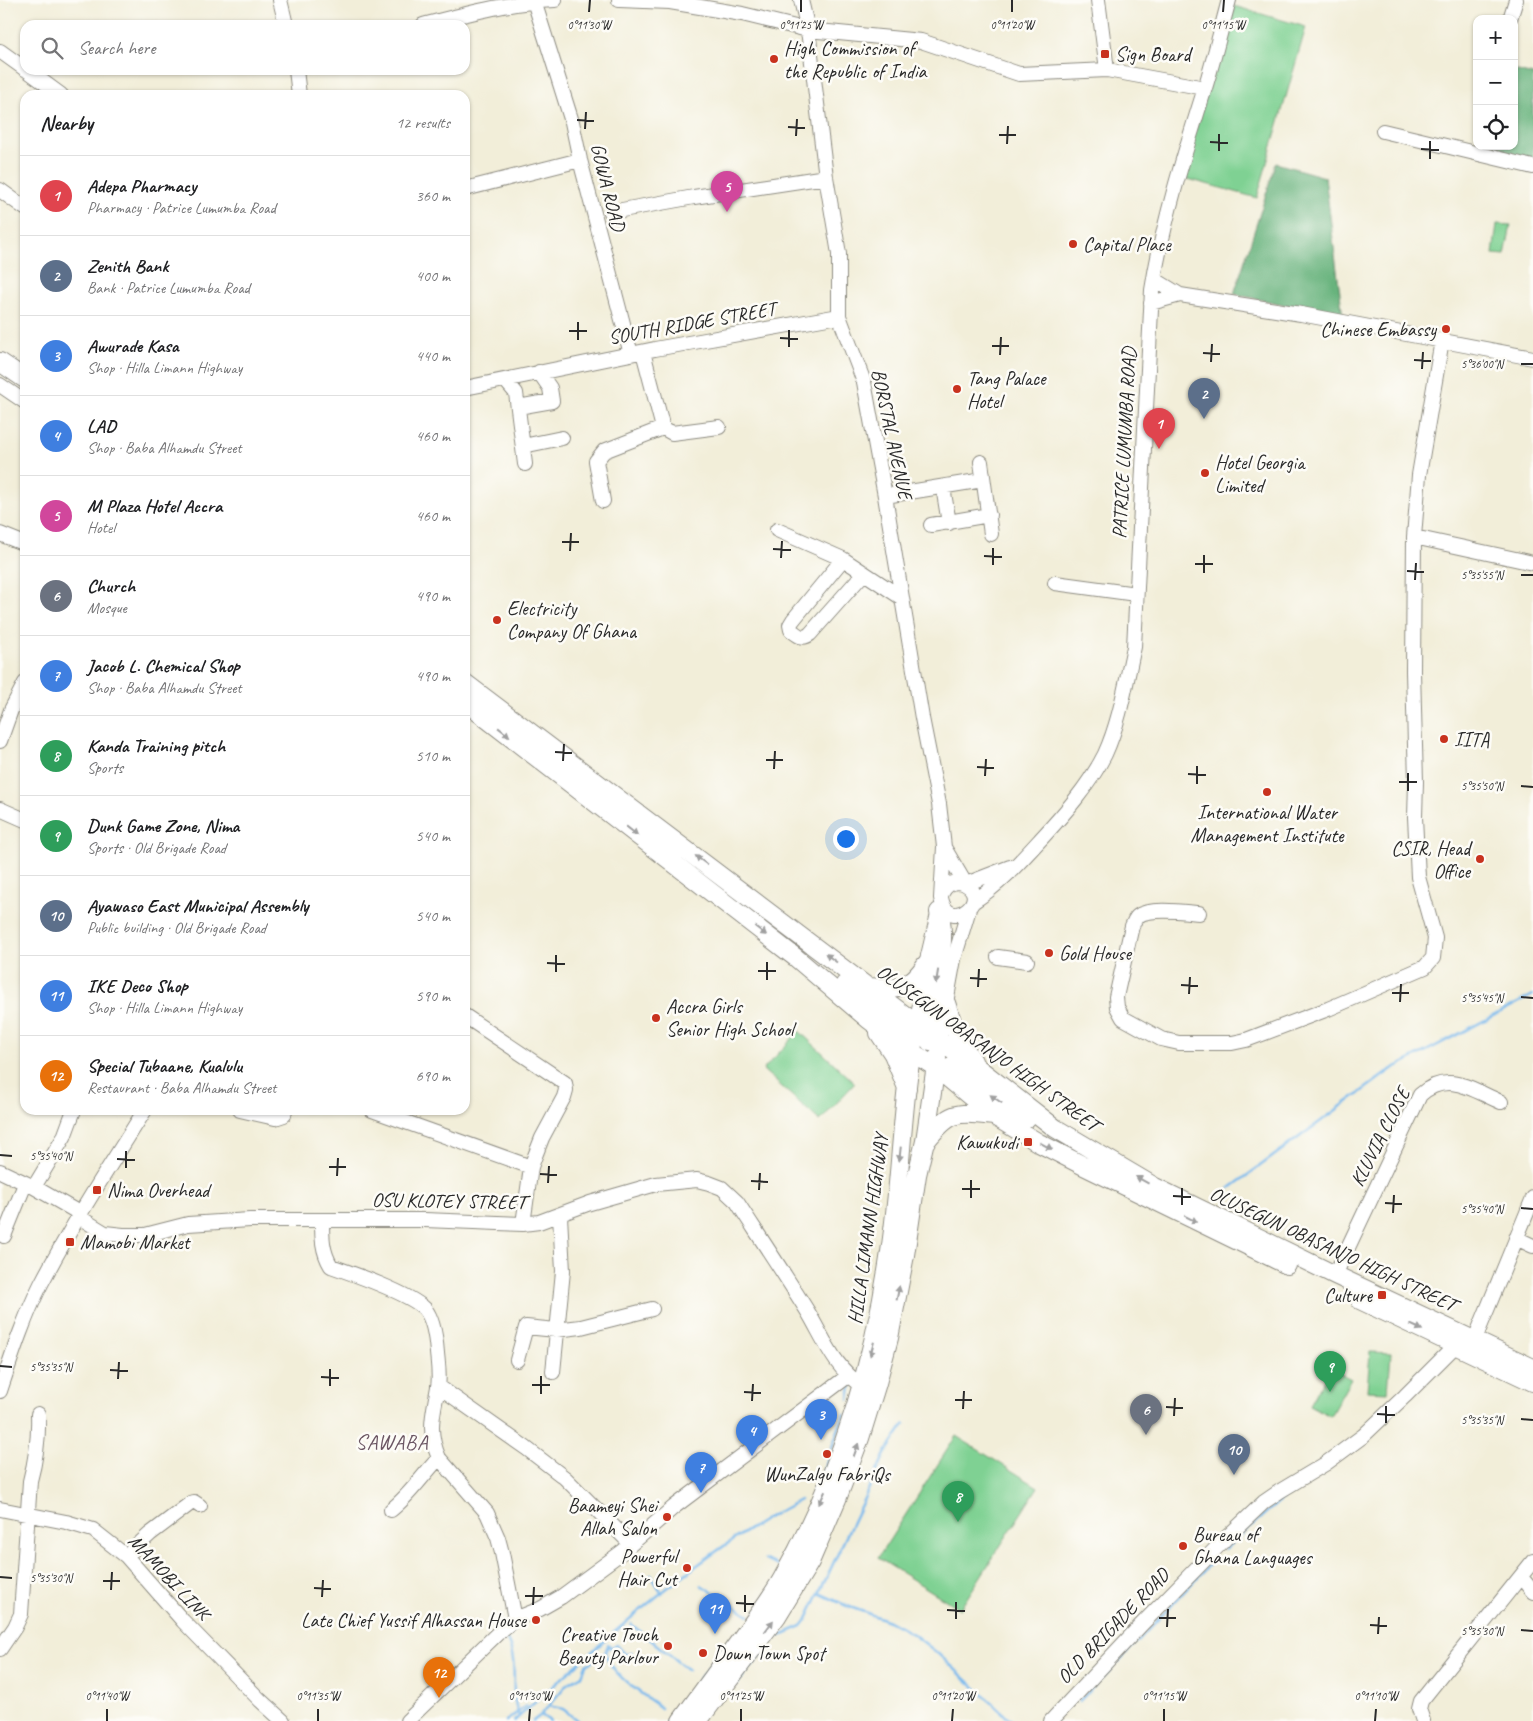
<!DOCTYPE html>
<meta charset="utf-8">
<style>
:root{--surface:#fff;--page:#f2f2f2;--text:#202124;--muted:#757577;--line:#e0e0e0;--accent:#7c3aed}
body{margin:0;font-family:Caveat,sans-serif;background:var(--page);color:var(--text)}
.controls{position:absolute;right:15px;top:15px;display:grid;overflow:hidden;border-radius:10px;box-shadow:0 1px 4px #0004}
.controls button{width:45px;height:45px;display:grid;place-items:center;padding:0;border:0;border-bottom:1px solid var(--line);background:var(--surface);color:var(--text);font:25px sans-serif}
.you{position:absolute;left:845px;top:838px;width:18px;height:18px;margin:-12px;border:4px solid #fff;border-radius:50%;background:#1a73e8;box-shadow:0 0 0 8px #1a73e833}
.badge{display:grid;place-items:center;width:32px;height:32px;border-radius:50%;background:var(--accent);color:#fff;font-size:16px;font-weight:700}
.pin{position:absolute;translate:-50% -41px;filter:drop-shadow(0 1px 2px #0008)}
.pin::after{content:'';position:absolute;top:26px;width:18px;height:15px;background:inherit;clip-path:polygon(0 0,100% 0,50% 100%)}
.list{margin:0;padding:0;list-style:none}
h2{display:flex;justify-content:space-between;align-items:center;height:65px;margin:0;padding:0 20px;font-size:21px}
h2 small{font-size:16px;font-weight:400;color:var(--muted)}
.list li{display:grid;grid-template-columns:32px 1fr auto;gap:15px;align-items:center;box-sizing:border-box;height:80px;padding:0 20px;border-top:1px solid var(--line)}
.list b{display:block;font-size:19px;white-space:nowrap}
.list p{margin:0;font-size:16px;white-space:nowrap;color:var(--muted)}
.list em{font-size:16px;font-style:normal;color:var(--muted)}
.icon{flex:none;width:28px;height:28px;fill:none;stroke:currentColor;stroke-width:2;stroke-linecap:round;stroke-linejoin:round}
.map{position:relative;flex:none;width:1533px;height:1721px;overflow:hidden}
.search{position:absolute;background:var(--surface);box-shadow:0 1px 4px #0004;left:20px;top:20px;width:450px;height:55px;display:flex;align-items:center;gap:12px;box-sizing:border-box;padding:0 18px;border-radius:15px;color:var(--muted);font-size:19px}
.panel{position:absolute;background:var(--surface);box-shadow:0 1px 4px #0004;left:20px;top:90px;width:450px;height:1025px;border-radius:15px}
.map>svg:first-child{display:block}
.green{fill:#7fd193;stroke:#557e5f}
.forest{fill:#67b37d;stroke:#496f54}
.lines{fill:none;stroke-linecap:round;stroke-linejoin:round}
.stream{stroke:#79b9ed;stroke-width:2.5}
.minor-casing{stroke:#8e8c82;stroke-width:16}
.major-casing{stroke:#8e8c82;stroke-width:20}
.minor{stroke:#fff;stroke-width:14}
.major{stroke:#fff;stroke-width:18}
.oneway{fill:#a0a0a0}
.ticks{fill:none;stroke:#2b2b2b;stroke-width:2}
.poi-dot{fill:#c8321e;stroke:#fdfcf7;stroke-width:2}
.labels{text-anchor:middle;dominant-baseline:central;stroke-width:5;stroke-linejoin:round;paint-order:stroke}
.poi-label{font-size:20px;fill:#2b2b2b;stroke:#fdfcf7;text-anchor:start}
.street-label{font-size:20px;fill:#2b2b2b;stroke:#fdfcf7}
.neighbourhood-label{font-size:21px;letter-spacing:1px;fill:#6c5764;stroke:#fdfcf7}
.ticks-label{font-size:12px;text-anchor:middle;fill:#2b2b2b;stroke:#fdfcf7;stroke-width:5;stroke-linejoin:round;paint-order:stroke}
</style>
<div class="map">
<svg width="1533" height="1721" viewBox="0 0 1533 1721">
<rect width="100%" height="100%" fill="#fdfcf7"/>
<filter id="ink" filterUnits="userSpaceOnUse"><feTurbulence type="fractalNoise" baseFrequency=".02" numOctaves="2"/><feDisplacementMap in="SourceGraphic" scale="10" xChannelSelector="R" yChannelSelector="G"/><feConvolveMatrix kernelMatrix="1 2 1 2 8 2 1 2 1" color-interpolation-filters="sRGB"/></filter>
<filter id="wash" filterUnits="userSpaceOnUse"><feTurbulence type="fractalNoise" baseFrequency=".0096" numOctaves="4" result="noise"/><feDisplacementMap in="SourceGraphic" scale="20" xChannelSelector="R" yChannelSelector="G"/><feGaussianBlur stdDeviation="1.12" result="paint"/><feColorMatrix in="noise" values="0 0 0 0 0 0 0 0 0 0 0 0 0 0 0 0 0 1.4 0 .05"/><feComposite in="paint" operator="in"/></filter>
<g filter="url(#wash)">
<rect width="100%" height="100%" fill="#f2eed9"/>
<path class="green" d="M1234,6L1306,27L1257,198L1181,177Z
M1497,224L1511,225L1505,255L1493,254Z
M799,1031L855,1083L820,1121L763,1070Z
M1370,1352L1391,1353L1388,1392L1367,1391Z
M1330,1368L1351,1379L1330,1416L1310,1405Z
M956,1436L1038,1487L960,1609L878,1558Z"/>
<path class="forest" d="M1514,70L1533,75V165L1475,151L1477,145L1514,146Z
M1276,163L1325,177L1343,317L1234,294Z"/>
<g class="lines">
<path class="stream" d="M1230,1188L1392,1069L1533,995
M849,1399L851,1386
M822,1475L844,1414
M1225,1549L1283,1498L1295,1490
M765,1560L782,1567
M651,1575L662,1593
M701,1585L749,1615
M819,1593L847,1606L889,1621L913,1634L936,1652L1012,1721
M631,1624L688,1670
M504,1635C517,1654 513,1676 514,1697C515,1703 517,1710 519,1716
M605,1653C614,1678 640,1692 661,1708
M735,1686L776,1637L802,1626L806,1621L886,1452L905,1424
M1079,1701L1120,1660L1212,1562
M548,1706L563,1709L578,1721
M541,1715L550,1721
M506,1721L526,1706
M514,1721C603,1642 694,1555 800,1500
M533,1721L541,1715L567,1684L582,1675L586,1665L605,1653L608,1645L611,1648L617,1645L626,1655L631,1653
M667,1721L728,1642"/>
</g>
</g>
<g filter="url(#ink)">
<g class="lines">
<defs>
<path id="minor" d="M280,0L286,25
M619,0L670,2L742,14L808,30L921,41L1019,74L1107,70L1205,88
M801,0L808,30L826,177L839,254V316L864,382L885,496L922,718L939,804L944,847L941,898C949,937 997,894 960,882C951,882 946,885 942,893
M1098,0L1107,70
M534,1L572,122L580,160L631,354
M1510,19L1516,0
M423,25C466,14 510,2 555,0
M0,51L25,69
M27,70L61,95
M296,70L299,95
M1383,131L1533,167
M465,189L580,160
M0,190L25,208
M611,212L694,197L826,177
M1154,279L1180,295L1301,314L1533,358
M1151,303L1180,295
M643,352L663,428
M505,380L516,393L525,464
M0,385L25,402
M465,388L655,349L839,316
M518,407L552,401L550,388L539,372
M523,446L562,438
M981,462L991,534
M943,487L949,523
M885,496L983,480
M603,501L596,461L604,451L663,428L672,433L719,427
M931,525L989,515
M777,530L843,559L902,598
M0,534L25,544
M1414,537L1533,563
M843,559L793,620L790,625L791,630C798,635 802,640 810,634L864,573
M1055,583L1136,594
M0,741L11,710L25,683
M0,809L25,820
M945,849L965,883
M966,884L1010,867
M973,902C999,885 1019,863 1040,840C1064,814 1089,786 1105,754C1120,721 1126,682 1134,647L1152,290C1163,221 1184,155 1205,88C1214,59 1221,29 1229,0
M1199,913C1185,912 1150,907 1138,916C1135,918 1134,922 1132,926L1116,997L1117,1007L1123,1018L1161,1039L1179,1043H1232L1246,1040L1328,1009L1425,967L1433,958L1435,938L1418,877L1415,817L1416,782L1413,671L1414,537L1419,475L1442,340
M998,957L1027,961
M465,1016L565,1083L566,1090L564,1097L542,1138L535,1156L531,1167L523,1224
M917,1023L926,964L937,918
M939,1041L954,959L969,909
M240,1110L275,1118L284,1115L285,1110
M372,1110L531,1167
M0,1171L34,1187L81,1214
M34,1187L64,1137L74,1110
M79,1217L105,1233L123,1235H145L188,1224L250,1220H425L523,1224L539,1222L590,1203L656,1184L697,1180L709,1183L722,1188L737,1202C761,1239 785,1275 808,1312C825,1341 834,1367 862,1386
M322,1220C322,1237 322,1251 331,1266C354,1274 409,1293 425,1309C434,1320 436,1339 437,1353C438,1364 440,1376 438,1387C433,1415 427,1431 439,1458L487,1513L498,1538L502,1553L515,1619
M4,1236L25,1184
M1516,1238L1533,1246
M1335,1275L1420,1095C1448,1070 1472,1090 1501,1102
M1475,1339L1533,1198
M517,1360L526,1327L556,1330L581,1327L652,1309
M553,1372L563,1271L560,1216
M438,1386L526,1448L565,1478L631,1544
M0,1391C12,1355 24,1318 41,1284C72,1224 109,1167 145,1110
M0,1509L66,1522L93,1530L126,1556L183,1621L260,1700L283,1721
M391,1510C410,1495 422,1476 439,1458
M126,1556L150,1534L191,1503L194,1502L200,1506
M1521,1577L1533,1592
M0,1649L15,1627L21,1614L30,1481C36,1459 39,1438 38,1414
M407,1721L498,1633L515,1619L540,1609L561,1597L622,1552L674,1507L848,1376
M1051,1721L1141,1625L1226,1538L1264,1502L1280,1491L1325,1464L1363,1436L1405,1396L1456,1345
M1423,1721L1419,1709L1421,1701L1533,1561"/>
<path id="major" d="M0,362L25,379
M465,683L939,1041L978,1068L1055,1128L1155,1187L1335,1275L1533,1368
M465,702L795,957L868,1019L912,1052L935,1067L994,1116L1039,1143L1084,1166L1287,1265
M845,984L897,1023L919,1037
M869,987C898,990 910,989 926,964
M946,1003L957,1036L973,1061
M879,1033L893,1054L907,1088
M930,1042C924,999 951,955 939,912
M951,1067L998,1100L1027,1118
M926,1141C951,1110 956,1112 994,1116
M1360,1300L1533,1382
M681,1721C701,1694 721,1666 741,1639C755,1619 770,1600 782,1579C839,1478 873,1367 890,1252C902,1176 901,1098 917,1023
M698,1721L777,1616L810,1562L837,1499L860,1438L877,1383L889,1338L905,1255L917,1175L925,1141L937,1058"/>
</defs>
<use href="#minor" class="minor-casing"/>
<use href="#major" class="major-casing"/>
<use href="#minor" class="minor"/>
<use href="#major" class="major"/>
</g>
<defs><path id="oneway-solid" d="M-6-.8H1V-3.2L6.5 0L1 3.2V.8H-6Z" transform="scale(1.25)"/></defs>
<g class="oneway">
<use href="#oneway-solid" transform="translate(504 732) rotate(38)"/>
<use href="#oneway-solid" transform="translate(632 831) rotate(38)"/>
<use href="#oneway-solid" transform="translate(701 860) rotate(-143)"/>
<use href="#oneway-solid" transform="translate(761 931) rotate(38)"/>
<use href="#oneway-solid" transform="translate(831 958) rotate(-143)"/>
<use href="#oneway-solid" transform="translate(937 977) rotate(99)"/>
<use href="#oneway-solid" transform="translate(996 1099) rotate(-145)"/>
<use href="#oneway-solid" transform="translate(1046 1146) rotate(28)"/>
<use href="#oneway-solid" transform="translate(900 1154) rotate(96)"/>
<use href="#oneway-solid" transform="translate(1142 1180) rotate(-151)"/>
<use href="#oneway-solid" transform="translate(1191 1219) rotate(26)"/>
<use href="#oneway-solid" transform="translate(898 1293) rotate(-79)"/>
<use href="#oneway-solid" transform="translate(1416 1327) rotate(25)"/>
<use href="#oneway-solid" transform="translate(872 1349) rotate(105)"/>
<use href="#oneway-solid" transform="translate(856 1450) rotate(-70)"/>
<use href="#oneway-solid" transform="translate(822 1498) rotate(115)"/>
<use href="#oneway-solid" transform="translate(769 1626) rotate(-53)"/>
</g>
</g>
<path class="ticks" d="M589,12L590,0M801,12V0M1012,12V0M1223,12L1224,0M577,120L594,121M788,127L805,128M585,129L586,112M999,135H1016M796,136L797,119M1210,142L1228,143M1007,144L1008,126M1421,149L1439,150M1219,151V134M1430,159V141M569,331H587M780,338L798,339M578,340V322M992,346H1009M789,347V330M1203,353L1220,354M1000,355L1001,337M1414,360L1431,361M1211,362L1212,344M1521,364H1533M1422,369L1423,352M562,542H579M773,549L791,550M570,551L571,533M984,556L1002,557M781,558L782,541M1195,564H1213M993,565V548M1407,571L1424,572M1204,573V555M1521,575H1533M1415,580L1416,563M555,752L572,753M766,760H783M563,761L564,744M977,767L994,768M774,769L775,751M1188,774L1206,775M985,776L986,759M1399,782H1417M1197,784V766M1521,786L1533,787M1408,791V773M547,963L565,964M758,971H776M556,972V955M970,978L987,979M767,980V962M1181,985L1198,986M978,987L979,969M1392,993H1409M1189,994L1190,977M1521,997L1533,998M1400,1002L1401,984M0,1155L12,1156M117,1159L135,1160M329,1167H346M126,1168V1151M540,1174L557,1175M337,1176L338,1158M751,1181L768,1182M548,1183L549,1166M962,1189H980M759,1190L760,1173M1173,1196L1191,1197M971,1198V1180M1385,1203L1402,1204M1182,1205V1188M1521,1208L1533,1209M1393,1213L1394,1195M0,1366L12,1367M110,1370L128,1371M321,1377L339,1378M118,1379L119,1362M532,1385H550M330,1386V1369M744,1392L761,1393M541,1394V1376M955,1400H972M752,1401L753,1384M1166,1407L1183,1408M963,1409L964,1391M1377,1414L1395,1415M1174,1416L1175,1398M1521,1419L1533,1420M1386,1423V1406M0,1577L12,1578M103,1581H120M314,1588L331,1589M111,1590L112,1572M525,1596H543M322,1597L323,1580M736,1603L754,1604M533,1605L534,1587M947,1610L965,1611M745,1612V1595M1159,1618H1176M956,1619V1602M1370,1625L1387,1626M1167,1627L1168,1609M1521,1630L1533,1631M1378,1634L1379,1617M107,1721V1709M318,1721V1709M529,1721L530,1709M741,1721V1709M952,1721L953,1709M1164,1721V1709M1375,1721L1376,1709"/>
<g class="poi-dot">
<rect x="1100" y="49" width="10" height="10" rx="2.5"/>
<circle cx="774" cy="59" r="5"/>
<circle cx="1073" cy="244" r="5"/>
<circle cx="1446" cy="329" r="5"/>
<circle cx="957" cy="389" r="5"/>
<circle cx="1205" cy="473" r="5"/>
<circle cx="497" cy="620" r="5"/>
<circle cx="1444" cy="739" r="5"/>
<circle cx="1267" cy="792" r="5"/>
<circle cx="1480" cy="859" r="5"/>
<circle cx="1049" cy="953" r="5"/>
<circle cx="656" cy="1018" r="5"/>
<rect x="1023" y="1137" width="10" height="10" rx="2.5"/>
<rect x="92" y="1185" width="10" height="10" rx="2.5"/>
<rect x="65" y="1237" width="10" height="10" rx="2.5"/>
<rect x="1377" y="1290" width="10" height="10" rx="2.5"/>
<circle cx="827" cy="1454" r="5"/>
<circle cx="667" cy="1517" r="5"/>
<circle cx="1183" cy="1546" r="5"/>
<circle cx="687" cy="1568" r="5"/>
<circle cx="536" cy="1620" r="5"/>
<circle cx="668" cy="1646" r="5"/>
<circle cx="703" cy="1653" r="5"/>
</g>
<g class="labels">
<g class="poi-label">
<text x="784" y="48">High Commission of<tspan x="784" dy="23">the Republic of India</tspan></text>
<text x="1115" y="54">Sign Board</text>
<text x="1083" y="244">Capital Place</text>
<text x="1436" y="329" text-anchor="end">Chinese Embassy</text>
<text x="967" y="378">Tang Palace<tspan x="967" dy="23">Hotel</tspan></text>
<text x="1215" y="462">Hotel Georgia<tspan x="1215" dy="23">Limited</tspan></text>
<text x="507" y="608">Electricity<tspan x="507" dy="23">Company Of Ghana</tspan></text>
<text x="1454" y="739">IITA</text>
<text x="1267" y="812" text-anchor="middle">International Water<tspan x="1267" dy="23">Management Institute</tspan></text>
<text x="1470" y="848" text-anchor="end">CSIR, Head<tspan x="1470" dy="23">Office</tspan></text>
<text x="1059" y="953">Gold House</text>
<text x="666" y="1006">Accra Girls<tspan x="666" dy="23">Senior High School</tspan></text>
<text x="1018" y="1142" text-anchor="end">Kawukudi</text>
<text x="107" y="1190">Nima Overhead</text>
<text x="80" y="1242">Mamobi Market</text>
<text x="1372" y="1295" text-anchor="end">Culture</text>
<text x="827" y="1474" text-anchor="middle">WunZalgu FabriQs</text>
<text x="657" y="1505" text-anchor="end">Baameyi Shei<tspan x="657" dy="23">Allah Salon</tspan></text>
<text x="1193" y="1534">Bureau of<tspan x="1193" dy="23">Ghana Languages</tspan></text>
<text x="677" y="1556" text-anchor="end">Powerful<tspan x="677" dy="23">Hair Cut</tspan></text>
<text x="526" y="1620" text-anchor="end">Late Chief Yussif Alhassan House</text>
<text x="658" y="1634" text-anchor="end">Creative Touch<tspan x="658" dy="23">Beauty Parlour</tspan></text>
<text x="713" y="1653">Down Town Spot</text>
</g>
<g class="street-label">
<text transform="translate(608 187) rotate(76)">GOWA ROAD</text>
<text transform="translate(692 323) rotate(-10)">SOUTH RIDGE STREET</text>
<text transform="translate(892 434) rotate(78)">BORSTAL AVENUE</text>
<text transform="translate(1124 443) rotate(-87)">PATRICE LUMUMBA ROAD</text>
<text transform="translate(988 1048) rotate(36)">OLUSEGUN OBASANJO HIGH STREET</text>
<text transform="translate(1380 1137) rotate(-63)">KLUVIA CLOSE</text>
<text transform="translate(449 1201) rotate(1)">OSU KLOTEY STREET</text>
<text transform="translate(868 1229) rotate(-82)">HILLA LIMANN HIGHWAY</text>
<text transform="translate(1333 1249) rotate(25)">OLUSEGUN OBASANJO HIGH STREET</text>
<text transform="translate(169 1577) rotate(47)">MAMOBI LINK</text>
<text transform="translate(1113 1626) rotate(-46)">OLD BRIGADE ROAD</text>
</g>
<g class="neighbourhood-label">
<text x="392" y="1442">SAWABA</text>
</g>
</g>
<g class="ticks-label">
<text x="589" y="29">0°11'30"W</text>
<text x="801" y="29">0°11'25"W</text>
<text x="1012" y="29">0°11'20"W</text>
<text x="1223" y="29">0°11'15"W</text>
<text x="1482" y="368">5°36'00"N</text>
<text x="1482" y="579">5°35'55"N</text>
<text x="1482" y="790">5°35'50"N</text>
<text x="1482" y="1002">5°35'45"N</text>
<text x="51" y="1160">5°35'40"N</text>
<text x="1482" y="1213">5°35'40"N</text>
<text x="51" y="1371">5°35'35"N</text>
<text x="1482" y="1424">5°35'35"N</text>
<text x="51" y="1582">5°35'30"N</text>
<text x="1482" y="1635">5°35'30"N</text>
<text x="107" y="1700">0°11'40"W</text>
<text x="318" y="1700">0°11'35"W</text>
<text x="530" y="1700">0°11'30"W</text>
<text x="741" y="1700">0°11'25"W</text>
<text x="953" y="1700">0°11'20"W</text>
<text x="1164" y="1700">0°11'15"W</text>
<text x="1376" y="1700">0°11'10"W</text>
</g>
</svg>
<div class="controls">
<button>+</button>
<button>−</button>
<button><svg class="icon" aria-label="locate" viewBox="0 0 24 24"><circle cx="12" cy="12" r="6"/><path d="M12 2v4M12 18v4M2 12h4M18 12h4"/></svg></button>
</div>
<div class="you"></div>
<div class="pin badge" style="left:1159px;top:449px;background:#e0444e">1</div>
<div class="pin badge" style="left:1204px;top:419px;background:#5c6f8a">2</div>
<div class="pin badge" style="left:821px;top:1440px;background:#3f7fe0">3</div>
<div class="pin badge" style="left:752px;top:1456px;background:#3f7fe0">4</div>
<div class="pin badge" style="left:727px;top:212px;background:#d1479c">5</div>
<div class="pin badge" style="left:1146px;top:1435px;background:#6b7280">6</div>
<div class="pin badge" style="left:701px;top:1493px;background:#3f7fe0">7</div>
<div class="pin badge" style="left:958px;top:1522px;background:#2e9e5b">8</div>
<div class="pin badge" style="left:1330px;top:1392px;background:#2e9e5b">9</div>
<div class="pin badge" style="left:1234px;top:1475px;background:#5c6f8a">10</div>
<div class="pin badge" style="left:715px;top:1634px;background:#3f7fe0">11</div>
<div class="pin badge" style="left:439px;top:1698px;background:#e8710a">12</div>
<div class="search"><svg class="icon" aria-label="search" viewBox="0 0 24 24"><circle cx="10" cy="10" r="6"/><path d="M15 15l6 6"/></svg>Search here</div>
<section class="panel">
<h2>Nearby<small>12 results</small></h2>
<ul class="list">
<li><span class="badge" style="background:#e0444e">1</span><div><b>Adepa Pharmacy</b><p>Pharmacy · Patrice Lumumba Road</p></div><em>360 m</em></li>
<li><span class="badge" style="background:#5c6f8a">2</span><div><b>Zenith Bank</b><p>Bank · Patrice Lumumba Road</p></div><em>400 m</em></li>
<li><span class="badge" style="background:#3f7fe0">3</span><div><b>Awurade Kasa</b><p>Shop · Hilla Limann Highway</p></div><em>440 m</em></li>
<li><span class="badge" style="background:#3f7fe0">4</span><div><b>LAD</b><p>Shop · Baba Alhamdu Street</p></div><em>460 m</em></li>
<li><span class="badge" style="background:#d1479c">5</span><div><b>M Plaza Hotel Accra</b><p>Hotel</p></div><em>460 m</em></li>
<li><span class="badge" style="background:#6b7280">6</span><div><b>Church</b><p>Mosque</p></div><em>490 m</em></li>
<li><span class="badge" style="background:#3f7fe0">7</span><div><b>Jacob L. Chemical Shop</b><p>Shop · Baba Alhamdu Street</p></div><em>490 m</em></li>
<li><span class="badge" style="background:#2e9e5b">8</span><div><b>Kanda Training pitch</b><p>Sports</p></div><em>510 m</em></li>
<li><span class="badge" style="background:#2e9e5b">9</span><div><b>Dunk Game Zone, Nima</b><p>Sports · Old Brigade Road</p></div><em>540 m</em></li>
<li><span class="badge" style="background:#5c6f8a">10</span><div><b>Ayawaso East Municipal Assembly</b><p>Public building · Old Brigade Road</p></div><em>540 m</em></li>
<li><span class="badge" style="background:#3f7fe0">11</span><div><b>IKE Deco Shop</b><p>Shop · Hilla Limann Highway</p></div><em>590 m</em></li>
<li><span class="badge" style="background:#e8710a">12</span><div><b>Special Tubaane, Kualulu</b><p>Restaurant · Baba Alhamdu Street</p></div><em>690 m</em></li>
</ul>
</section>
</div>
